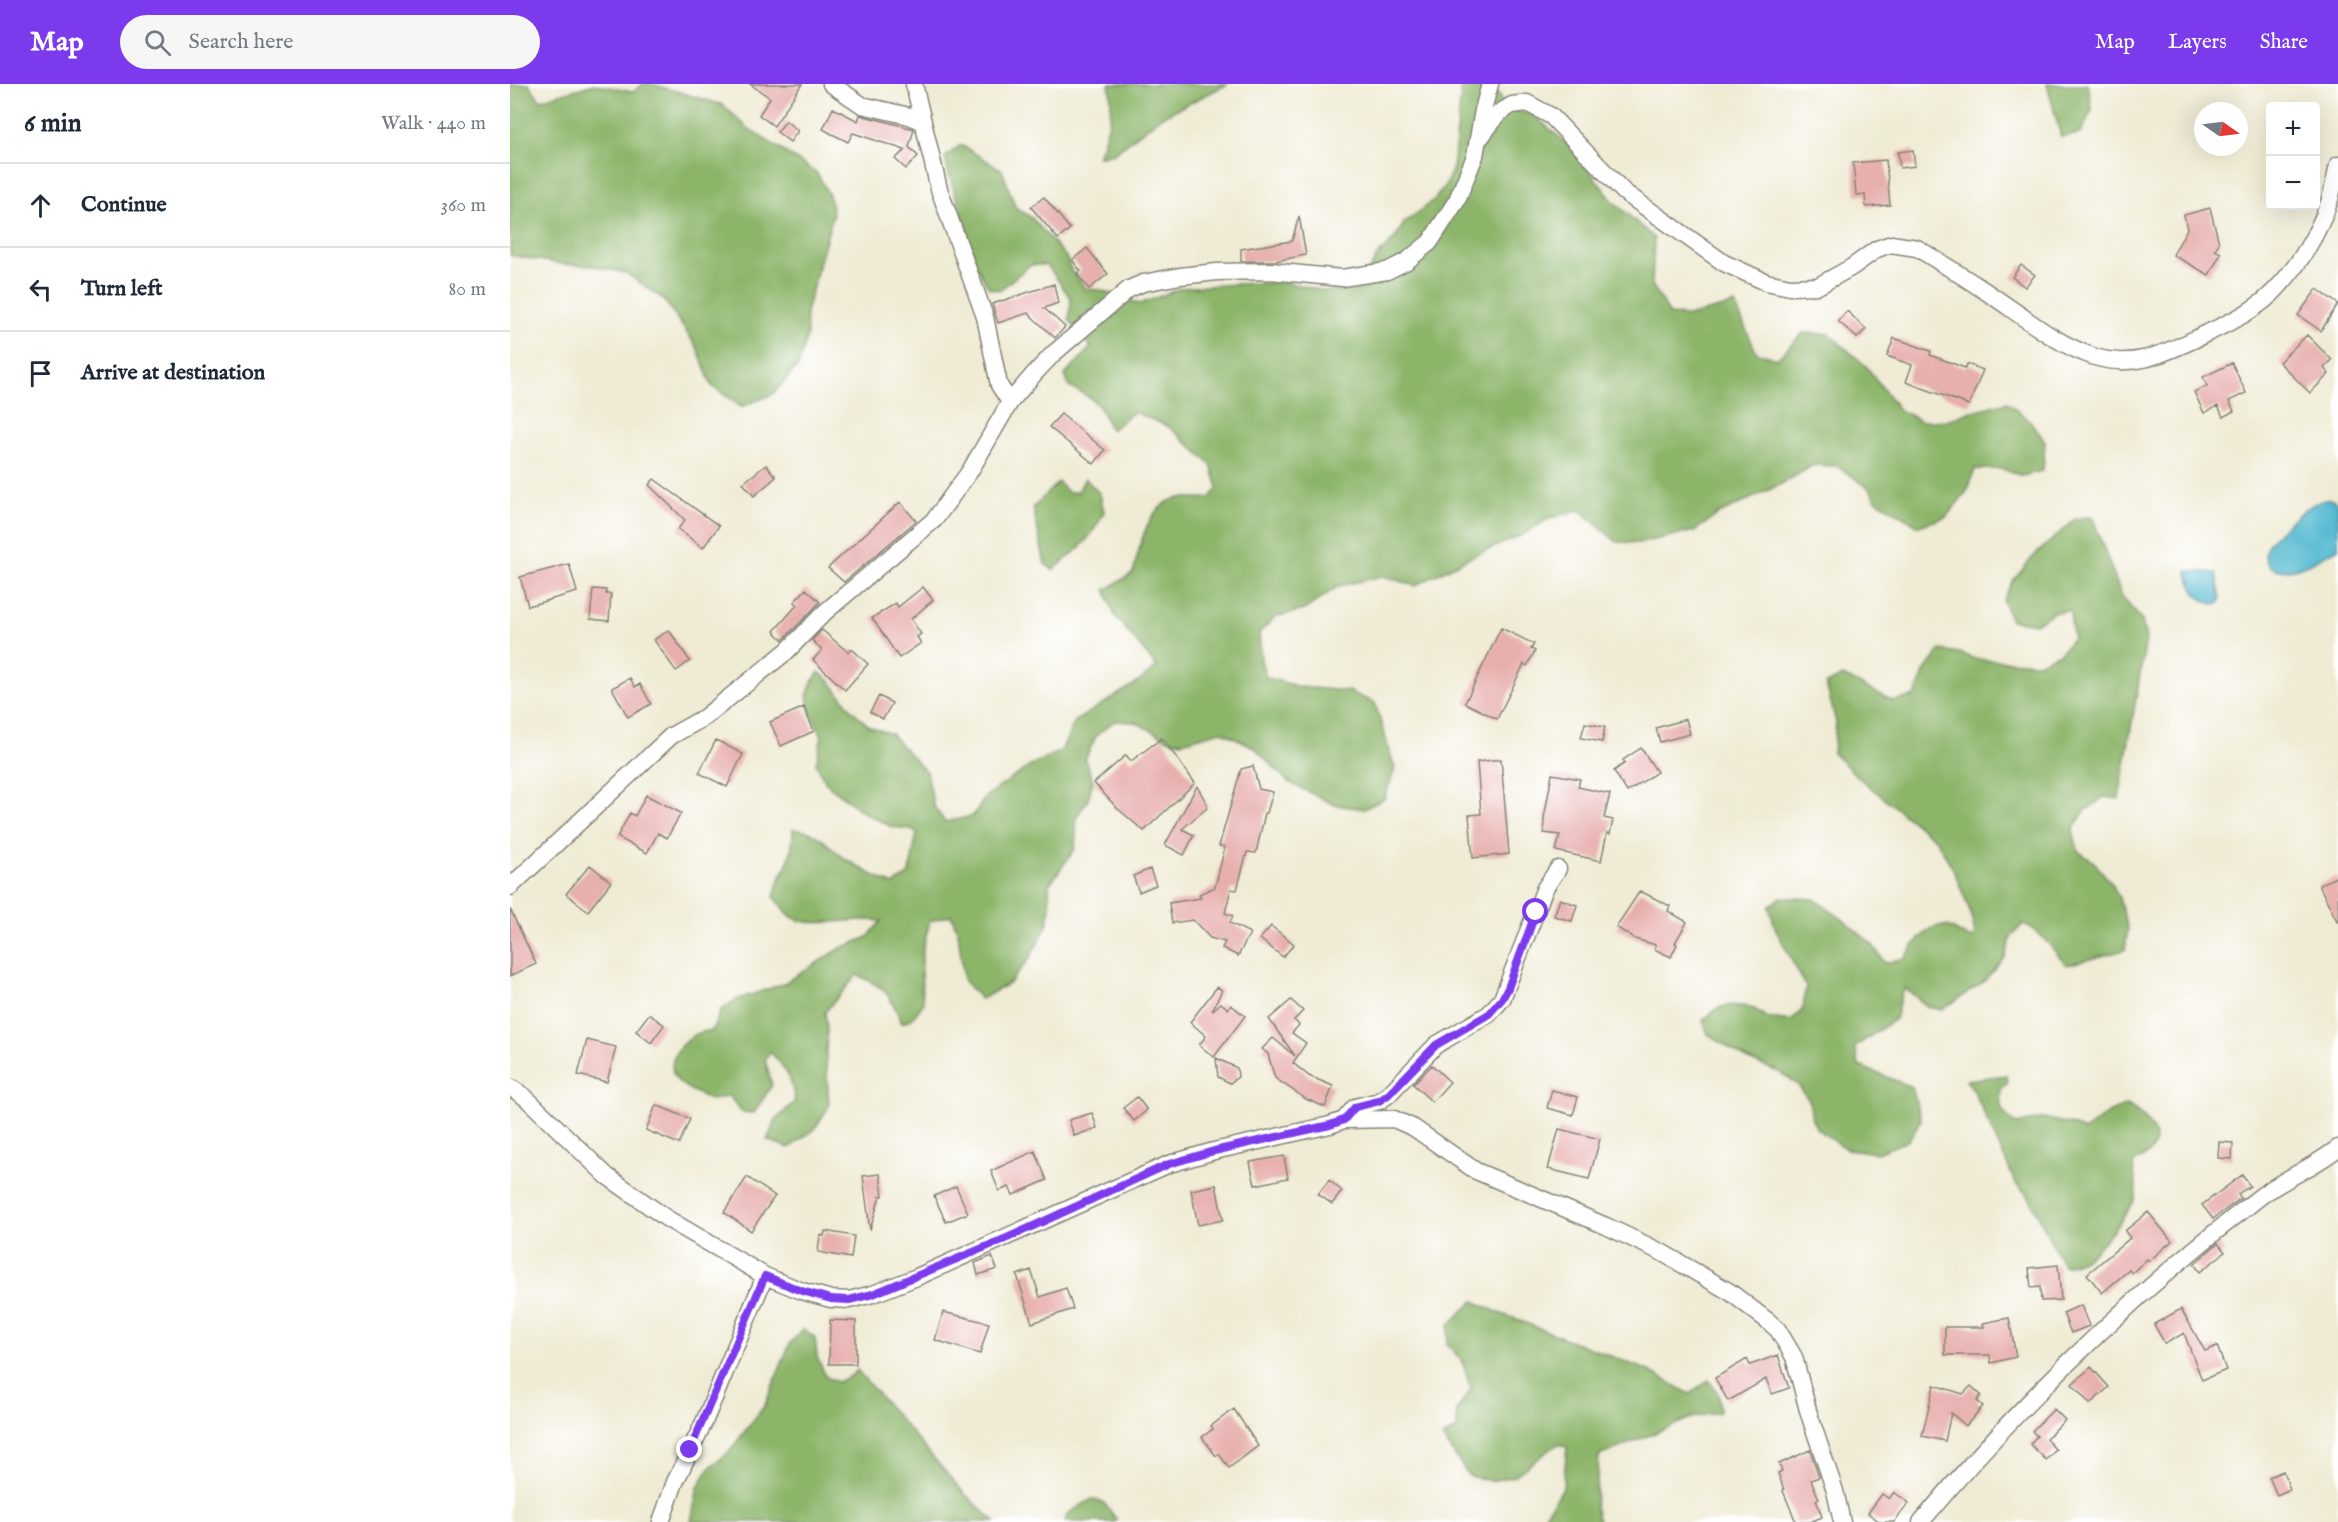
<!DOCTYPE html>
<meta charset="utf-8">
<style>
:root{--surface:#fff;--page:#f6f6f7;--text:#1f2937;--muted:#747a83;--line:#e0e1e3;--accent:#7c3aed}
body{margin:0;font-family:"IM FELL English",serif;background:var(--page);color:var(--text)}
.controls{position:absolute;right:18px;top:18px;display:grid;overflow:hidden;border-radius:6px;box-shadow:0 6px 24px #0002}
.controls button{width:54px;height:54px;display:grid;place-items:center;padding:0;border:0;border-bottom:2px solid var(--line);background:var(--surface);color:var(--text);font:30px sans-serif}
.compass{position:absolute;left:1684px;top:18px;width:54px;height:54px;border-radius:50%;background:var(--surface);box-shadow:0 6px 24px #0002;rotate:104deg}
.stop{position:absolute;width:18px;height:18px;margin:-14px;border:4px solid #7c3aed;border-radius:50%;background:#fff}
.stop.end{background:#7c3aed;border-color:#fff;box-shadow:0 2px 6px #0008}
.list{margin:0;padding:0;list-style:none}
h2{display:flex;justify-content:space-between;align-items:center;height:78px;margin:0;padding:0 24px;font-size:26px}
h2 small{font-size:20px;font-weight:400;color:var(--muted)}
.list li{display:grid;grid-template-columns:39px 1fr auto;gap:18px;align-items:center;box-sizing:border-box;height:84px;padding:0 24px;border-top:2px solid var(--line)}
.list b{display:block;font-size:22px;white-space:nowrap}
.list em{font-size:20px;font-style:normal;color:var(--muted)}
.icon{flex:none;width:33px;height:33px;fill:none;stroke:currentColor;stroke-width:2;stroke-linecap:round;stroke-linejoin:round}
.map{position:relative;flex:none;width:1828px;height:1438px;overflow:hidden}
header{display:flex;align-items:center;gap:36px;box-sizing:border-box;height:84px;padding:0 30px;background:var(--accent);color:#fff}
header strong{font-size:28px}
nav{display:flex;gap:33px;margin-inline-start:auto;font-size:21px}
.search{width:420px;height:54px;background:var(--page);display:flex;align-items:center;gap:15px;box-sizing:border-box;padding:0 21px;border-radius:33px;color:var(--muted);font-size:22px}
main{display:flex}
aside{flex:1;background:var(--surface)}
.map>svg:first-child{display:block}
.forest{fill:#8db56b;stroke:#546844;stroke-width:1.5}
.water{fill:#52b9d0;stroke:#376a76;stroke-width:1.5}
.building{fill:#e7afad}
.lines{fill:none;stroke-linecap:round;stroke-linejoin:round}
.minor-casing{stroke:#868478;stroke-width:19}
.minor{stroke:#fff;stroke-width:16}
.route{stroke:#7c3aed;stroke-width:8}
</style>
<header>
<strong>Map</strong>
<div class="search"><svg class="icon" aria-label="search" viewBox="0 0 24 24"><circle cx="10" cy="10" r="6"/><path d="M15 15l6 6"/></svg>Search here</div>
<nav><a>Map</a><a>Layers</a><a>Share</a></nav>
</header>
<main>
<aside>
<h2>6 min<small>Walk · 440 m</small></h2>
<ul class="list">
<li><svg class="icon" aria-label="ahead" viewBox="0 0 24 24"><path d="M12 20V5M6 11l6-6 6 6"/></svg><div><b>Continue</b></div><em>360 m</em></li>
<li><svg class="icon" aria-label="left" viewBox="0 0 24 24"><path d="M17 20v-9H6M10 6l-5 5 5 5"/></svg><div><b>Turn left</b></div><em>80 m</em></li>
<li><svg class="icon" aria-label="arrive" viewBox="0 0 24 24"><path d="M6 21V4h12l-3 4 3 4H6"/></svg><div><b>Arrive at destination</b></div></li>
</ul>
</aside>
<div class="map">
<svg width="1828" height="1438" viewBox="0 0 1828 1438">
<rect width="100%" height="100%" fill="#fff"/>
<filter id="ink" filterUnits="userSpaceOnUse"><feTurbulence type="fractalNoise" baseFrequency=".0167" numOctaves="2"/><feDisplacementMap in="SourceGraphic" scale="12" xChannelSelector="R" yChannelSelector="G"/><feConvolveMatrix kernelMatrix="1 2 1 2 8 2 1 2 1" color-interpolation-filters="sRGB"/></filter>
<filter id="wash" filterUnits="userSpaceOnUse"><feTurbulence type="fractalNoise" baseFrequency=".008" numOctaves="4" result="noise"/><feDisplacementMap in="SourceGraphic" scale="24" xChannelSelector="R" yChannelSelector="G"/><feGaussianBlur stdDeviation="1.35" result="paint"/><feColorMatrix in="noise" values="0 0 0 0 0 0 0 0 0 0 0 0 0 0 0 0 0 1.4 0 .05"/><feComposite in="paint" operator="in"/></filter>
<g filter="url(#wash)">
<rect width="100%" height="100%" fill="#efebd4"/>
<path class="forest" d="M0,0H19L30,16L84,0L123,8L133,0H142L213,21L239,45L307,89L319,111L323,130L296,228L297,252L288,282L263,310L231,323L201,301L187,263L154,216L116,189L84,182L52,180L0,171Z
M599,0H718L651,33L604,69L588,73C597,48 605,27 599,0Z
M950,0H977L1005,27L1022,30L1060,62L1102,116L1144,154L1142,201L1160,231L1179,232L1225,220L1246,268L1267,275L1293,249L1319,250L1356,282L1389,326L1411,337H1436L1459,328L1497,318L1520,337L1535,357L1533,387L1512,392L1492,385H1465L1458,406L1436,433L1409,442L1366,416L1360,405L1327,382L1303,381L1277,397L1209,430L1184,447L1130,459L1107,458L1069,426L1038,435L1010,452L958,474L905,502L874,492L829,502L794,526L765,533L749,549L751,576L756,593L789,603L838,607L865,619L885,685L874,715L854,725L825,721L778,698L744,663L711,647L672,658L660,656L625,638L604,637L586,652L575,676L583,696L578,716L567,732L565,765L539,801L540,825L537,842L519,875L500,899L471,915L454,897L448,848L441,831L420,837L413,863L411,887L413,920L402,935L392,939C379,910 377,904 347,891L315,928L317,945L316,975L319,1022L304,1046L279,1064L257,1056L265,1037L285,1017C281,994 277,985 260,968L255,976L262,1001L244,1029L232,1028L219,1012L202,1016C191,1011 176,1006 168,997C153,980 171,955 189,949C194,947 199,947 203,946L211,926L225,916L273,900L331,864L358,853L371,837C346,832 305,845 284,834C277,831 270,819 264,813C266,799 272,792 277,780C282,769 283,757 283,745C314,748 312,759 334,774C350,784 365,793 383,801L399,790L407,749L401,745L382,743L351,727L316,699L306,680L312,652L301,630L297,612L302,598L309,588L320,597L341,625L359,642L381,650L417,689L424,723L435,738L463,732L476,712L522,681L551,667L565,637L628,598L647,583L605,532L595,506L623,489C631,460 635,424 667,414C671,413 692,415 700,414L708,404L701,381L674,356L659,343L624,328L601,346C596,338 594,329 589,323C582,313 570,308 559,303L555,291L581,263L559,236L561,215L537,181H520L490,206L479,204C461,178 460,156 451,126C444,108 438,92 435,73L451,61L492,86L506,124L522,134L550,166L556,173L561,186L576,205L590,206L630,220L671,204L725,200L776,198L814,207L847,206L868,171L885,154L894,139L923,117L935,102L943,84L951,8Z
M1537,0H1578L1582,26L1570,50L1551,53Z
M575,394L590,410L594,428C580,457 568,466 543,486L535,480L523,424L548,398L558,408H568Z
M1582,432L1612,513L1632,536L1636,555L1609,715L1594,713L1574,728L1563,746L1568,767L1583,777L1602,800L1609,814L1618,845L1615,866L1557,881C1541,865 1535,850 1513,840L1501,853L1495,874L1475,897L1432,926L1418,923L1395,904L1391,911L1385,935L1345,963L1349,982L1402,1003L1411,1036L1398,1057L1367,1069L1336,1065L1307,1045L1302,1035L1299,1016L1287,1000L1269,988L1236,975L1198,950L1193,936L1208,924L1219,921L1241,923L1258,934L1281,937L1293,925L1296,903L1266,846L1259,823L1271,813L1304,815L1331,834L1362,860L1375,879L1395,874C1403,861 1418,839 1436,842C1444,844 1454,852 1462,855L1465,849L1460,827L1444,787L1427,757L1349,694L1323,669L1326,638L1316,600L1333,592L1383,617L1405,612L1415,586L1430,566L1450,569L1465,575L1528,579L1550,569L1563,554L1560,527L1544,528L1525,540L1501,536L1493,517L1502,498L1523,473L1565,435Z
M1497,991L1498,999L1491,1004C1489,1023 1491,1029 1506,1040L1534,1034L1563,1041L1574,1047L1600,1028L1617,1021C1632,1030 1655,1049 1640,1068C1636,1072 1628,1076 1623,1080C1623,1088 1628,1106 1626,1112C1623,1124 1586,1168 1576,1174C1569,1178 1561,1181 1553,1182L1518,1111L1506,1100L1463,1005L1456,996Z
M964,1217L987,1228L1139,1287L1180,1310L1199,1296L1209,1311L1210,1328L1181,1334L1089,1372L1085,1422L1089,1438H1030L1053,1404L1057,1363L1048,1360L1004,1392L981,1397L959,1392L932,1353L947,1345V1326L961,1305L952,1277L937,1260L939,1240Z
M294,1245L305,1254L307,1273L316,1293L327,1298L341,1292L347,1286L454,1409L485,1438H181L188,1403L200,1383L219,1368L255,1321L280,1259Z
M582,1415L593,1418L607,1436L605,1438H555L557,1430Z"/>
<path class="water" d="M1820,415L1826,417L1828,421V464C1812,473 1777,496 1760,482C1755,477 1754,471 1756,465C1758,457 1765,452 1770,447C1786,432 1798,419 1820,415Z
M1677,487L1706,489L1711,514L1709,520C1690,521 1681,504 1677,487Z"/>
<g id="blocks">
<path class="building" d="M240,0H292L264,42L249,31L260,14Z
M323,24L348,37L350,31L404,45L399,63L408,72L396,85L385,75L395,66L343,49L338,58L322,50L313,45Z
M276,37L288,47L280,58L267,48Z
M1403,66L1405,82L1390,84L1388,68Z
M1376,76L1380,121L1356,123L1355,111H1346L1343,79Z
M534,113L560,145L548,155L521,123Z
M1700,124L1709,159L1705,166L1711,169L1699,191L1663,171L1677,145L1674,131Z
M789,132L796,171L766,177H731V165L782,157Z
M577,164L598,190L579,205L567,190L571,187L562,176Z
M1511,181L1525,191L1515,203L1502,193Z
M544,200L548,219L534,224L555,243L545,254L518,229L488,239L482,220Z
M1807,205L1828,220L1811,247L1788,231Z
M1337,227L1356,245L1347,254L1328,237Z
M1797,251L1822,276L1814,284L1819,290L1800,309L1769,278Z
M1384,254L1421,267L1420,271L1455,284L1457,280L1473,286L1459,321L1396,298L1402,281L1377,272Z
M1722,279L1736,309L1719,317L1724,327L1713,333L1708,322L1694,329L1684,308L1697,302L1693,293Z
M551,330L595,366L584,380L539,343Z
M256,381L266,393L244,412L233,399Z
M144,395L209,442L193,464L168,445L175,436L139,401Z
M390,418L406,437L334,498L318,484Z
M59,480L67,508L18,522L10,493Z
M413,503L423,516L401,535L411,550L407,553L411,559L389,574L362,534L386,519L388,523Z
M83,505L96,506V510H101L99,537L80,535Z
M296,505L310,518L273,556L264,547L287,521L284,518Z
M991,544L1024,560L1021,565L1025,567L1017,582L1014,580L987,635L955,619Z
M159,546L180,577L166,587L144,556Z
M312,546L338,568L342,565L358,580L335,606L303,576L312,566L302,556Z
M120,594L125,603L130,600L141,620L118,633L102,604Z
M369,612L382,619L373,635L360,628Z
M294,623L304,647L271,662L260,638Z
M1176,635L1180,650L1150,658L1146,644Z
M1075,639L1095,643L1092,658L1071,654Z
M652,654L685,699L634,747L607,724L584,699L616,671L621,677Z
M206,656L233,670L217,703L189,689Z
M1131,664L1147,688L1117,708L1104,687L1115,679L1113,676Z
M991,675L999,770L963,774L959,731L971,730L967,678Z
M743,682L749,705L763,708L757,729H755L746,769L737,768L727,806L721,805L715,829L723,832L720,839L740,849L728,872L712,864L715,858L700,854L683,836L662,839L659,819L691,814L689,810L705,803L715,763L709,762L731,685Z
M1042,690L1070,695L1068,703L1100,710L1094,734L1103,736L1100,750L1097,749L1091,777L1046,767L1050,751L1034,749V734Z
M687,702L697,720V724L672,745L684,751L674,771L655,761Z
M136,711L171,729L157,754L148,749L137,769L107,753L120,729L125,732Z
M80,781L101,798L78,827L56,810Z
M640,785L646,801L629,808L623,792Z
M1828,792V839L1809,801Z
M1130,807L1160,822L1158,827L1177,838L1165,859L1167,860L1161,873L1144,865L1146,861L1125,855L1106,843Z
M1050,815L1067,821L1062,837L1044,832Z
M0,825L26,880L0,892Z
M761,842L784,860L773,873L750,855Z
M707,903L712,906L702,927L711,919L718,925L721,921L735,932L704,973L689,961L696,952L680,938Z
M781,916L793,927L784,936L789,941L782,949L796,959L783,979L799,992L823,1002L815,1023L796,1015L765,994L758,970L752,965L763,954L785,972L759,935Z
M139,930L154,941L141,959L126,947Z
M77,956L106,963L97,998L68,991Z
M706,974L727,984L728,993L720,999L708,993Z
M922,981L940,998L922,1018L903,1000Z
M1042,1006L1068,1013L1063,1031L1037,1024Z
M627,1013L637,1026L624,1037L613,1024Z
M146,1021L180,1035L169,1060L136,1046Z
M582,1029L587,1044L564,1052L559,1036Z
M1049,1045L1090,1055L1079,1095L1038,1085Z
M1709,1058L1723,1059L1722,1075L1708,1074Z
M525,1067L537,1096L503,1111L499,1103L489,1107L481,1087Z
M774,1072L778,1094L745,1101L740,1078Z
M370,1090L373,1112H370L360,1146L353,1092Z
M1732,1091L1740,1102L1728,1110L1731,1114L1703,1135L1692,1121Z
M237,1093L265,1112L241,1147L214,1128Z
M819,1096L832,1107L822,1120L808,1110Z
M706,1101L713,1136L688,1141L681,1106Z
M446,1102L458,1129L436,1138L424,1112Z
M1638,1128L1662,1157L1639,1177L1637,1175L1622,1189L1619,1186L1592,1209L1577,1190L1620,1154L1615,1147Z
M315,1147L344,1152L341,1174L308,1168L310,1151L314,1152Z
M1708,1159L1715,1168L1690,1188L1684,1180Z
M482,1172L487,1185L468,1191L465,1179Z
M1548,1181L1551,1216L1531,1217L1530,1203L1521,1204L1519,1184Z
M521,1186L530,1213L556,1204L563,1225L522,1239L507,1191Z
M1571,1221L1579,1242L1561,1249L1553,1229Z
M1671,1225L1695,1267L1707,1262L1716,1286L1692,1296L1674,1249L1655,1260L1644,1240Z
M433,1228L479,1239L470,1270L425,1256Z
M1499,1234L1506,1273L1481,1279L1480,1271H1435V1243H1474L1473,1239Z
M320,1236L346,1237V1280H319Z
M1268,1271L1279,1304L1262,1310L1256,1295L1218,1317L1205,1294L1237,1275L1240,1281Z
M1581,1283L1599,1303L1580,1320L1562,1300Z
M1424,1301L1453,1310L1461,1302L1471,1311L1467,1317L1473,1322L1456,1342L1441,1329L1435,1357L1412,1352Z
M724,1325L748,1362L719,1384L709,1370L706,1372L692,1353L703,1345L701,1342Z
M1544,1325L1555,1336L1536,1355L1546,1366L1536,1376L1520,1360L1527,1352L1522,1347Z
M1300,1366L1309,1393L1301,1396L1309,1415L1306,1416L1312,1433L1300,1438H1286L1273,1407L1274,1406L1268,1389L1272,1387L1269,1380Z
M1773,1387L1780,1405L1767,1411L1759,1393Z
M1384,1408L1399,1419L1384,1438H1370L1358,1429L1372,1410L1379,1415Z"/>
</g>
</g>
<g filter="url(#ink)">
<use href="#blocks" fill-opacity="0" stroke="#868478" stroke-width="1.5"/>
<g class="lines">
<defs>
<path id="minor" d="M321,0L352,21L399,32L411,37
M404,0L429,105L475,233L489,301L500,318
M971,53L989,29L1002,21L1017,19L1041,32L1114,108L1214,179L1256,198L1280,203L1308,202L1342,183L1367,165L1381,160L1407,164C1433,180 1459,196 1484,213C1515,234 1549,262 1585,273C1622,284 1648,272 1681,257C1711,242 1747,228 1769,202C1789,181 1808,149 1818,121C1823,108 1825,94 1828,81
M0,803L161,652L195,633L277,567L314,529L425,435L460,387L500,318L524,290L543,270L619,205L633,199L670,192L707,188L761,187L832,194L877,187L897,177L920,158L947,116L965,72L973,26L980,0
M0,1003L15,1013L97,1092L156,1134L255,1192L292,1207L321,1215L339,1216L363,1210L407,1193L659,1080L704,1067L820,1041L834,1036L884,1035L904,1044L966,1087L1096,1142L1151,1168L1220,1208L1258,1237L1268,1246L1284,1273L1299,1330L1325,1407L1332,1438
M834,1036L845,1023L869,1017L878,1011L926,961L979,930L992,915L1035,804L1048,785
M151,1438L165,1398L194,1338L255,1192
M1411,1438C1511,1318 1627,1207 1751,1112C1775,1094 1804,1083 1828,1064"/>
</defs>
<use href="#minor" class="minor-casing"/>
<use href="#minor" class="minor"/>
</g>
</g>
<g class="lines" filter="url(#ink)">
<path class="route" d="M180,1366L255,1192L292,1207L321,1215L339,1216L363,1210L497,1154L659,1080L704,1067L820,1041L834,1036L845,1023L869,1017L878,1011L926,961L979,930L992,915L998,904L1026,828"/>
</g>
</svg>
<div class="controls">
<button>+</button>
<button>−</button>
</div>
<svg class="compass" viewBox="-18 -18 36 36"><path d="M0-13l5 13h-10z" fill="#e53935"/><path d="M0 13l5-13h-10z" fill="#747a83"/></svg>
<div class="stop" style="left:1026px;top:828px"></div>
<div class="stop end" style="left:180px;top:1366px"></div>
</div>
</main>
